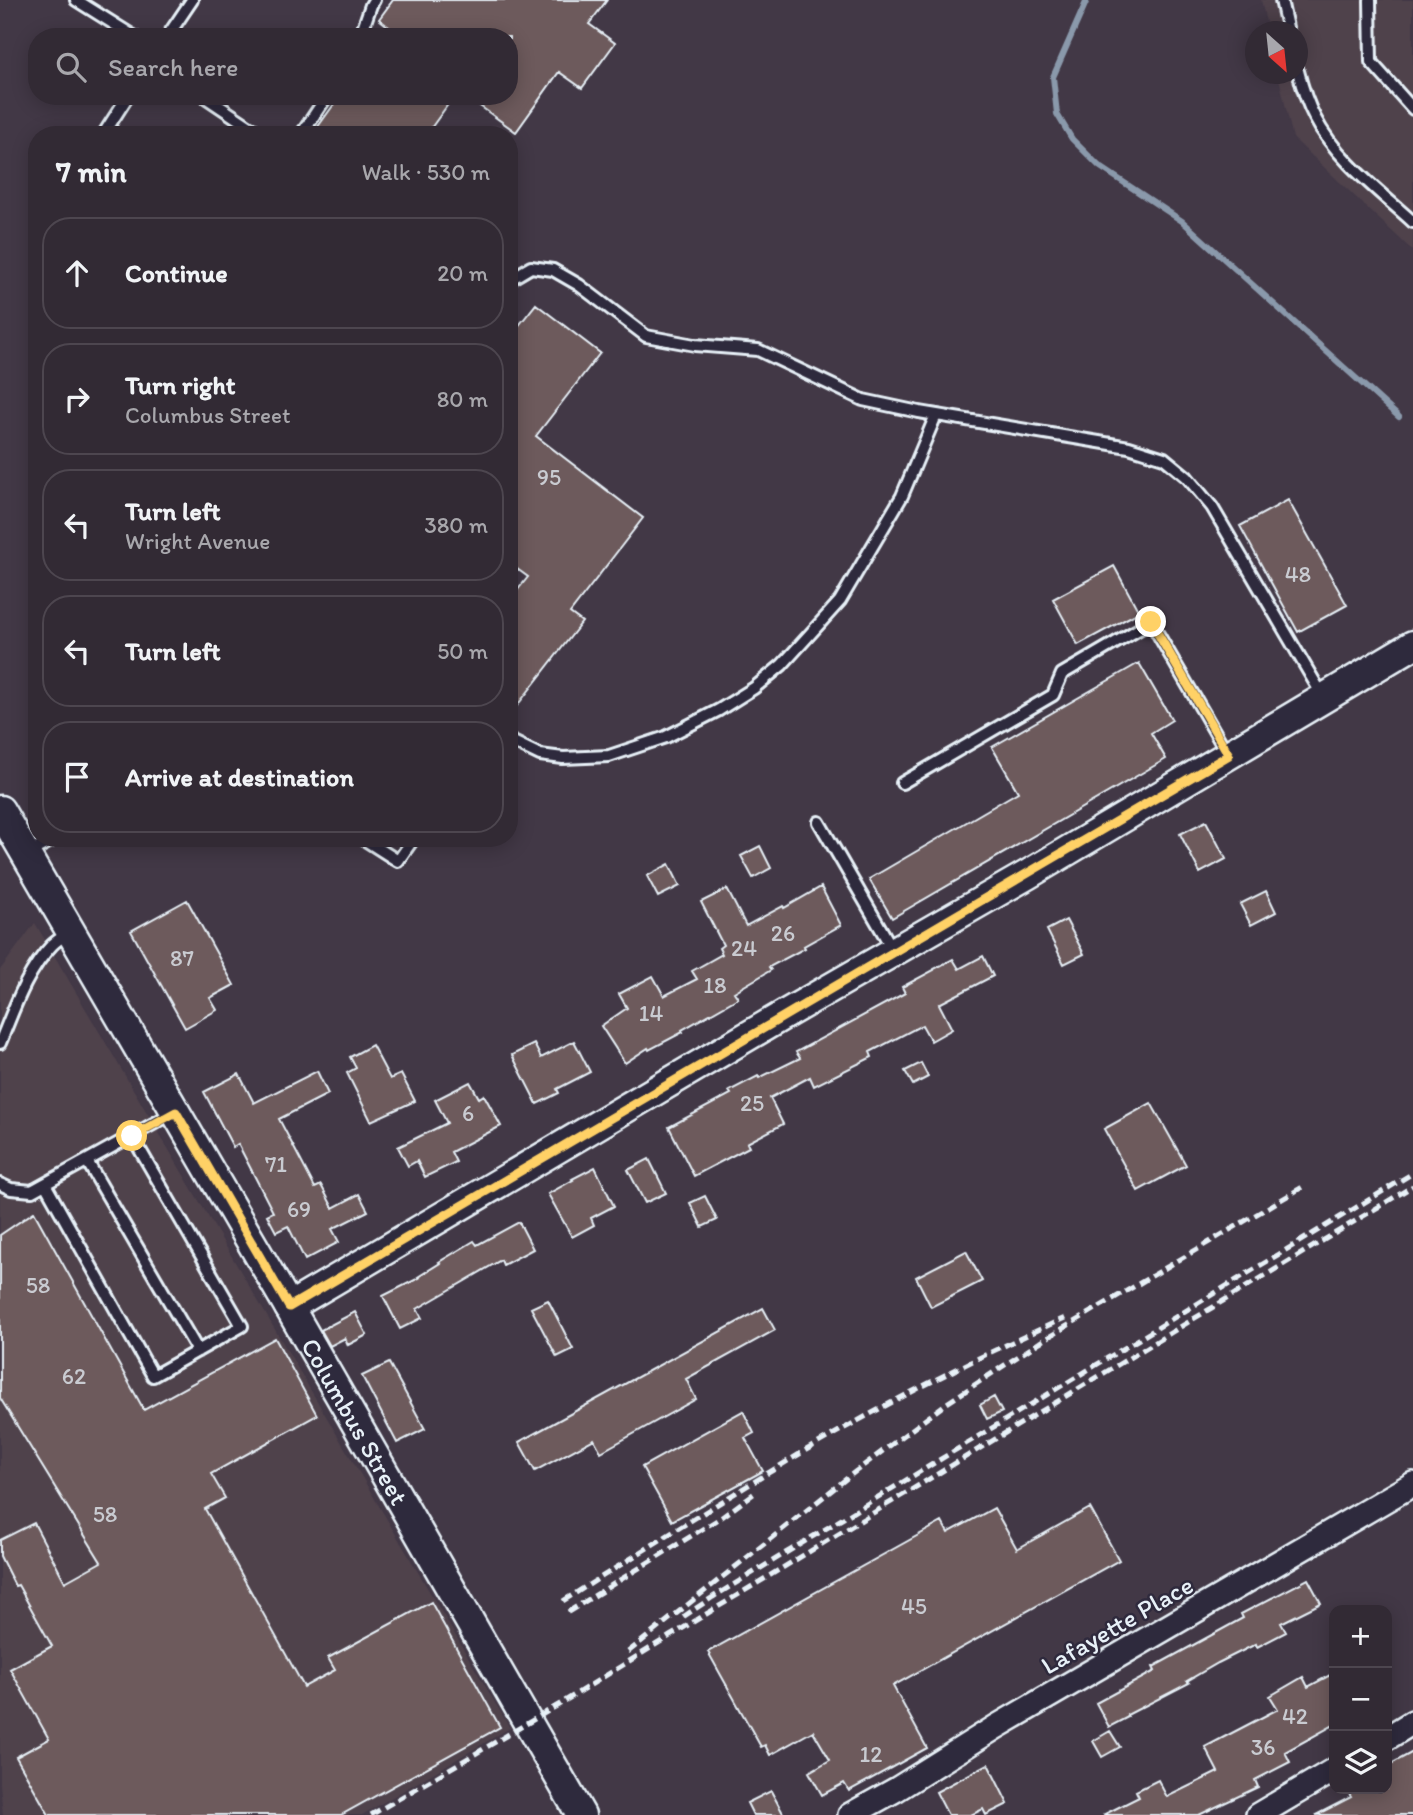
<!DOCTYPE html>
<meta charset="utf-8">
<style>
:root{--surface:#322a34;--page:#3a323c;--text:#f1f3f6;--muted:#a8a7ac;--line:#4d464f}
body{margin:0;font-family:Itim,sans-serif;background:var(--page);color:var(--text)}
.controls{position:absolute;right:21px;bottom:21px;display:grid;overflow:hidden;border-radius:14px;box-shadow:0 4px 18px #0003}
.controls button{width:63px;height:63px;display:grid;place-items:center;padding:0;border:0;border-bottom:2px solid var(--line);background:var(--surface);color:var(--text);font:35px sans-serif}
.compass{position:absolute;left:1245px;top:21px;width:63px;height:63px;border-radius:50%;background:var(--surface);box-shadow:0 4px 18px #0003;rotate:153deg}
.stop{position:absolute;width:21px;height:21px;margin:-16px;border:5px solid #ffd166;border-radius:50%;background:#fff}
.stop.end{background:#ffd166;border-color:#fff;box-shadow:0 2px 7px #0008}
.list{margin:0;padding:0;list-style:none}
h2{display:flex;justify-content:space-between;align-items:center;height:91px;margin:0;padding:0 28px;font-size:30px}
h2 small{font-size:23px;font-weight:400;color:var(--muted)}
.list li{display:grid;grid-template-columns:46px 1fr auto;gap:21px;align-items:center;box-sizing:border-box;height:112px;margin:0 14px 14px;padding:0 14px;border:2px solid var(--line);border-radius:28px}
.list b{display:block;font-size:26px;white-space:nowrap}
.list p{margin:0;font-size:23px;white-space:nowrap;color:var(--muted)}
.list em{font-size:23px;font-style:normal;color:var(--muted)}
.icon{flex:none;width:38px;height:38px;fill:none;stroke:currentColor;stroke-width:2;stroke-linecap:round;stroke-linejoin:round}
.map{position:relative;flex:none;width:1413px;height:1815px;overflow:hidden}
.search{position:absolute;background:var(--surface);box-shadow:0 4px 18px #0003;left:28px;top:28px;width:490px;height:77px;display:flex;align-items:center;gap:18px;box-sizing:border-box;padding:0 24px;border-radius:28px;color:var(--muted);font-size:26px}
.panel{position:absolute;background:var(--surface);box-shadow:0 4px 18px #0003;left:28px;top:126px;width:490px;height:721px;border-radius:28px}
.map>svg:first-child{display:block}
.built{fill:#4f424c}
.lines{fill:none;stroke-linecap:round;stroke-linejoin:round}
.stream{stroke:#8a99ab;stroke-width:6}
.building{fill:#6d5a5b;stroke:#e8f1f8;stroke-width:2}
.service-casing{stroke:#e8f1f8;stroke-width:16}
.minor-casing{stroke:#e8f1f8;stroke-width:28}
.tertiary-casing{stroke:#e8f1f8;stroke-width:33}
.service{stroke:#2f2a3d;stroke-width:10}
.minor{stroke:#2f2a3d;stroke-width:23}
.tertiary{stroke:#2f2a3d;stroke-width:28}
.rail{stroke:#e8f1f8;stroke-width:5;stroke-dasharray:10 5;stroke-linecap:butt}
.route{stroke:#ffd166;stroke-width:9}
.labels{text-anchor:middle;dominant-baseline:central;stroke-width:5;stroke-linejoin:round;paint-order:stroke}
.number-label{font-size:23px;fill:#c9cbd1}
.street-label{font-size:26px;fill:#e8f1f8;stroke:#2f2a3d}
</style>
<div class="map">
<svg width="1413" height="1815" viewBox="0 0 1413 1815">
<rect width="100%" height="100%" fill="#423846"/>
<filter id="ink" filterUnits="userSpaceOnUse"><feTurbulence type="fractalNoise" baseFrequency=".0143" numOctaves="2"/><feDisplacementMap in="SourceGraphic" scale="14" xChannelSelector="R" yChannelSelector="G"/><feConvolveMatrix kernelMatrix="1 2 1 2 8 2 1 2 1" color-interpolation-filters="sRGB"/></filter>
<g filter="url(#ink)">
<path class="built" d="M1261,0H1413V251L1293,138L1278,74H1298V32L1268,31Z
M35,923L510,1728L362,1815H3L0,1784V970Z"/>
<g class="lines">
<path class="stream" d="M1087,0L1053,77L1057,114L1072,139L1099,166L1182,221L1399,417"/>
</g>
<path class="building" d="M393,0H607L589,24L615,43L582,88L559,72L516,132L466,96H509V37H383L389,27L379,19Z
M340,96H454L426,135H312Z
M536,304L600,353L536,436L643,518L570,613L582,622L509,716V601L528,577L509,563V338Z
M1288,500L1347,605L1298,632L1240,526Z
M1114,566L1139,612L1078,645L1053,599Z
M1139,663L1172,720L1151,733L1166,759L892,918L869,879L1018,792L992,747Z
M1206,821L1226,859L1200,873L1180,834Z
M760,846L771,868L753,878L741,856Z
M669,864L680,886L658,897L647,876Z
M821,887L841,925L804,946L805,948L769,967L771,970L734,992L738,998L682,1030L683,1032L649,1050L648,1048L625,1063L601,1026L627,1008L619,994L653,976L664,996L697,979L692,971L722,954L719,948L723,945L701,902L727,889L746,926L783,906L784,908Z
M1266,891L1276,912L1251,925L1240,904Z
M187,900L234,985L210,998L217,1010L185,1028L131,931Z
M1066,920L1084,954L1064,964L1047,930Z
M983,956L993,976L939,1004L952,1029L931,1041L922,1025L870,1052L872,1057L814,1086L810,1077L770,1098L783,1124L747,1143L749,1147L694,1176L669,1127L731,1094L729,1091L758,1076L759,1078L800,1058L796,1052L905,993L902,987L934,970V969L953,959L959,969Z
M574,1041L590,1072L557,1089L559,1093L537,1104L512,1055L534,1044L541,1058Z
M372,1045L390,1079L401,1074L415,1101L371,1121L347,1073L356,1068L350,1057Z
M921,1063L928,1077L913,1085L905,1071Z
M317,1071L328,1094L279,1119L315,1188L321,1185L333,1208L359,1194L368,1211L332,1229L339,1242L305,1260L288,1226L276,1232L267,1215L273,1212L238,1144L233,1147L204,1092L239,1074L254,1103Z
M470,1082L479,1098L484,1095L501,1126L451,1152L456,1162L425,1177L417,1161L408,1166L398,1147L447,1123L435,1100Z
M1151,1103L1186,1165L1138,1191L1104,1129Z
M649,1159L666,1193L645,1203L628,1170Z
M595,1167L614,1206L591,1218L594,1225L572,1237L548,1194L573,1180L572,1179Z
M705,1196L717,1220L702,1227L690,1203Z
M34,1212L144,1410L275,1338L317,1415L211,1474L225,1498L205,1509L304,1687L335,1670L328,1658L431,1602L500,1727L341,1815H49L16,1757L49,1739L10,1669L52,1646L18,1585L15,1586L0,1556V1540L34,1523L65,1582L101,1562L0,1398V1235Z
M519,1222L533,1249L503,1265L501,1260L417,1309L422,1318L400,1329L383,1296L419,1278L418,1277L440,1263L439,1262L474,1241L477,1245Z
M966,1251L982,1281L931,1307L916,1277Z
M548,1300L573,1349L557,1357L531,1308Z
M763,1308L775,1330L686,1379L696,1399L601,1452L594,1439L535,1471L519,1442Z
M355,1312L367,1335L348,1345L345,1338L330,1346L321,1330Z
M389,1363L425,1429L397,1443L362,1376Z
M994,1397L1002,1412L987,1419L980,1405Z
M743,1411L754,1433L745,1438L763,1471L672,1521L642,1467Z
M994,1508L1017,1549L1090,1508L1119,1560L893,1686L927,1748L849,1791L844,1783L822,1795L809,1772L830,1760L813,1731L770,1755L765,1745L761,1747L708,1652L942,1522L948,1533Z
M1308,1579L1321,1603L1281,1623L1286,1632L1257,1647L1256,1644L1218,1663L1187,1681L1189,1683L1127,1715L1128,1717L1109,1727L1096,1703L1155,1671L1153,1667L1243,1618L1241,1614Z
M1334,1673V1725L1285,1752L1290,1762L1255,1780L1258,1787L1199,1815H1103L1139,1797L1136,1791L1158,1780L1167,1797L1218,1772L1205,1747L1278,1709L1270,1696L1303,1677L1308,1687Z
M1110,1731L1120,1747L1102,1757L1093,1741Z
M1413,1752V1815H1316L1351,1797L1346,1789H1387V1766Z
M988,1764L1008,1804L986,1815L983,1809L971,1815H948L936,1792Z
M771,1791L784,1815H753L747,1803Z"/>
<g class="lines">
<defs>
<path id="service" d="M76,0L135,37
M1281,0L1288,32
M1370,0L1371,62L1413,109
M167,37L192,0
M360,37L371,5L374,0
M1298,71C1302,87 1307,103 1315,118C1335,158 1380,192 1413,222
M204,96L262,135
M103,135L128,96
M301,135L327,96
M509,282L514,277L531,267L553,270L579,285L646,336L695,345L758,350L863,400L919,412L1129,447L1164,458L1187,477L1212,507L1324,698
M509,740L540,755L563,758L609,756L666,737L719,710L754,688L782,665L840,601L902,496L936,415
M902,783L1053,695L1062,674L1151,622L1227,753
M819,822L893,950
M362,838L398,861L414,838
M26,854L57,838
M0,1043C14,1009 26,972 52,945C57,940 64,936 70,932
M87,1161L198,1351
M0,1184L11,1189L32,1191L173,1113
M45,1184L153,1376L242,1326L132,1136"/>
<path id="minor" d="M1387,1738L1413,1722
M850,1815L897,1789L996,1727L1413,1484
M1258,1815L1334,1770"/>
<g id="tertiary">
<path id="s1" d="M0,810L289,1307L581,1815"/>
<path d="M289,1307L787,1013L1027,875L1413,645"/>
</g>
</defs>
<use href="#service" class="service-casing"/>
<use href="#minor" class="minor-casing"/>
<use href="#tertiary" class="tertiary-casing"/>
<use href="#service" class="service"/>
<use href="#minor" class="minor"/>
<use href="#tertiary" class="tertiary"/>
<path class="rail" d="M563,1601C646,1549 729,1496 813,1446C895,1399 979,1356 1065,1318
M568,1612L722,1517L756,1492
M683,1617L713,1597L1413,1173
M628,1652L856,1471L947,1403L1040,1342L1306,1185
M371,1815L555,1707L670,1636L1413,1186"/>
</g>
</g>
<g class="lines" filter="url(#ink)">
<path class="route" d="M132,1136L176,1112L289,1307L1229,755L1151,622"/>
</g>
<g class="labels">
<g class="number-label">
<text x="549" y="477">95</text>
<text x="1298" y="574">48</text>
<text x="783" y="933">26</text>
<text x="744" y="948">24</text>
<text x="182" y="958">87</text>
<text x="715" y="985">18</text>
<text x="651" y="1013">14</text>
<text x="752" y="1103">25</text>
<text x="468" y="1113">6</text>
<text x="276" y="1164">71</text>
<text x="299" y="1209">69</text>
<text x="38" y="1285">58</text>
<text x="74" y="1376">62</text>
<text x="105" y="1514">58</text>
<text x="914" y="1606">45</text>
<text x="1295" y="1716">42</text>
<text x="1263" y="1747">36</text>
<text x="871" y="1754">12</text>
</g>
<g class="street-label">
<text stroke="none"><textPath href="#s1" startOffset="707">Columbus Street</textPath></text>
<text transform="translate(1117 1625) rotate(-30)">Lafayette Place</text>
</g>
</g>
</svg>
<div class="controls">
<button>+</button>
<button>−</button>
<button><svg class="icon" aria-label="layers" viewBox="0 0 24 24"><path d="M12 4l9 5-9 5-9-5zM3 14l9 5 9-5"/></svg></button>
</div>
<svg class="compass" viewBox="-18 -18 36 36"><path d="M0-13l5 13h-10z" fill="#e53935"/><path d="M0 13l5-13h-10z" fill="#a8a7ac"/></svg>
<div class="stop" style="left:132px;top:1136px"></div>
<div class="stop end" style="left:1151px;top:622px"></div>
<div class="search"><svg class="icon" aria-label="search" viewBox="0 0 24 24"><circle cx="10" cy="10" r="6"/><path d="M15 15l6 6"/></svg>Search here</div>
<section class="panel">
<h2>7 min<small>Walk · 530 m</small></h2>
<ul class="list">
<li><svg class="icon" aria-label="ahead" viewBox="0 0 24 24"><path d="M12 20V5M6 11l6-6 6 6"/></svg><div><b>Continue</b></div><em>20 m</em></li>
<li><svg class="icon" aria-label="right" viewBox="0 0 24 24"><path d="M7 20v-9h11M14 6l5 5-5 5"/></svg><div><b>Turn right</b><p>Columbus Street</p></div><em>80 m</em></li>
<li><svg class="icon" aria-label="left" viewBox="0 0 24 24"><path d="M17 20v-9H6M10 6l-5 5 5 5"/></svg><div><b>Turn left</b><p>Wright Avenue</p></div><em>380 m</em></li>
<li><svg class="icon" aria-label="left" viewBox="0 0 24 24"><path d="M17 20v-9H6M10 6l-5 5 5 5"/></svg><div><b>Turn left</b></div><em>50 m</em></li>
<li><svg class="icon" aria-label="arrive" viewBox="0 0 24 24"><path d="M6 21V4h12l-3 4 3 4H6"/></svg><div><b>Arrive at destination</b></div></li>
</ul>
</section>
</div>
